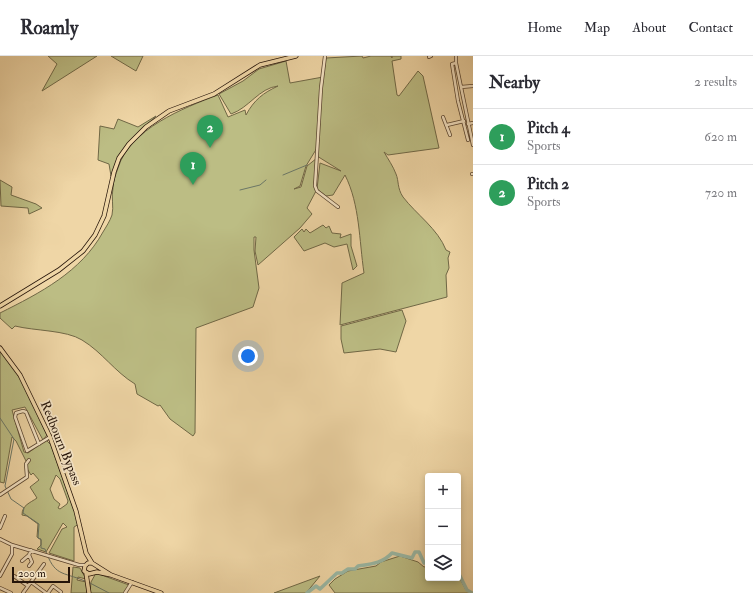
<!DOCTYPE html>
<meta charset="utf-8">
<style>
:root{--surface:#fff;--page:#f7f7f7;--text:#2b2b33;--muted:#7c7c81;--line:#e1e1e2;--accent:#8f2418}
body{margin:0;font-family:"IM FELL Double Pica",serif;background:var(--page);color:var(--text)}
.controls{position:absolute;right:12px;bottom:12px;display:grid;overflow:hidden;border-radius:4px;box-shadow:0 2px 6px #0003}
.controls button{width:36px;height:36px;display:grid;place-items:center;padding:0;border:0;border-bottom:1px solid var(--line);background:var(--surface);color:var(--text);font:20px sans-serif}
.scale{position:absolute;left:12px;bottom:10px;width:58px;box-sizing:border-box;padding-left:4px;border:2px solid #251409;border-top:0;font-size:11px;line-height:14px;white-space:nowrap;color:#251409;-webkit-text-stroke:3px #f5e4c5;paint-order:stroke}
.you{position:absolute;left:248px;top:300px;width:14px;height:14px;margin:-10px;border:3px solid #fff;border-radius:50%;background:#1a73e8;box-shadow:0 0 0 6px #1a73e833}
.badge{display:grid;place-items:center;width:26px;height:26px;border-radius:50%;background:var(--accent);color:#fff;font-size:13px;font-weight:700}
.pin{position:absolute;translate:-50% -33px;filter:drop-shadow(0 1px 2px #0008)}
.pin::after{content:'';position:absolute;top:21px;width:14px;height:12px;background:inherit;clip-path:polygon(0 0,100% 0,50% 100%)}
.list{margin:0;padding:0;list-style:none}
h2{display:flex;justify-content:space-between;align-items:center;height:52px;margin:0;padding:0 16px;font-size:17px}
h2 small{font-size:13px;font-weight:400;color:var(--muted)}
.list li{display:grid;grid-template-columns:26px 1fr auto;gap:12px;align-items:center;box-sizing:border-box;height:56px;padding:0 16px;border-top:1px solid var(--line)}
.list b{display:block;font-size:15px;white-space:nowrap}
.list p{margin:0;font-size:13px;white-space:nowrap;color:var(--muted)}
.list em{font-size:13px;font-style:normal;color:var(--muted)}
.icon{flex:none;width:22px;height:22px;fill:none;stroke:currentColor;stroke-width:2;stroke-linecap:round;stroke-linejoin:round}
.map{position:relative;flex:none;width:473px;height:537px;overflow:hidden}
header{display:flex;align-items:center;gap:24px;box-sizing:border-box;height:56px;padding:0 20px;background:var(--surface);border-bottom:1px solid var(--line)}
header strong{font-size:19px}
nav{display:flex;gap:22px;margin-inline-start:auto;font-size:14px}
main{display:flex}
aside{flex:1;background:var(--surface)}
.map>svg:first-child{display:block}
.green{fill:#bcbd84;stroke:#706846;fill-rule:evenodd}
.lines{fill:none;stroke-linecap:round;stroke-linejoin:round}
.stream{stroke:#6b7767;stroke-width:1}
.river{stroke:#9ab9a6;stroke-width:3.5}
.minor-casing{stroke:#584430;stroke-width:4}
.major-casing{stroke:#251409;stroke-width:5}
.minor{stroke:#f5e4c5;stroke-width:2.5}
.major{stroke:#efd6a6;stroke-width:3.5}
.labels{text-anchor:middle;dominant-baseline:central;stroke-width:3.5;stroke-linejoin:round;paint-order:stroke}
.street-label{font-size:13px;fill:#251409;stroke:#f5e4c5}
</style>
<header>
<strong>Roamly</strong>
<nav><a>Home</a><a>Map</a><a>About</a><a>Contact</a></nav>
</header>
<main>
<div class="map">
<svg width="473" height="537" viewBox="0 0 473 537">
<rect width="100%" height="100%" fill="#efd6a6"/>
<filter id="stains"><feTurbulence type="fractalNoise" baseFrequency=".005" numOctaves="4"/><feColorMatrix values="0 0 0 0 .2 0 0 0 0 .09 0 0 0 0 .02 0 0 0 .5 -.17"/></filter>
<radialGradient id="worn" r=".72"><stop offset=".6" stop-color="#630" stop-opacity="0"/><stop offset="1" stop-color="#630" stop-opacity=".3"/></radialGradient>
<path class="green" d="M48,0H97L42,35L57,8Z
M111,0H143L136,15Z
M362,0L363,2L371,0H391L392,2V0H401V3L392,5L397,39L399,40L418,15L423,20L439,92L388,99L384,96C388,103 393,110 396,118C399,125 397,132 403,141C416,158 438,173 446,194L450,196L448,202L449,212L446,219L447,241L340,269L342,227L364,217C359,184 360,149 345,119L333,139L326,140L317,133L320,107L341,115L317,100V92L306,110L300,130L294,133L301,131L307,110L317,102L314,128L316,135L307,152L312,158L300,172L258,209L255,195L256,181H254V194L259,232L253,251L196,272L195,377L193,380L170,363L160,349L158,350L137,338L135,328C115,316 102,296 82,284C66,274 35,275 15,270L12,273L0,262V257C40,237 81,216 103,176C106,171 110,165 112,159C114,151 111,141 113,132C113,125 116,118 118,112C130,73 183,52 218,39L228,61L245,54L246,59C254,44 263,37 278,30C259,32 249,52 231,58L219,38L243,25L259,13L286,5L290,27L323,21L326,2Z
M156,60C137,78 119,94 111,120L109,108L98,104L100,70L114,73L118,63L138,71Z
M0,124L12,131L11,139L36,148L42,152L29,158L28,152L1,150Z
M323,169L326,172L329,170L332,177L341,178L340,182L351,178V190L357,210L353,214L347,188L334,191L325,187L304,195L294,181L302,173L304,176L306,173L310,177Z
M402,254L406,265L396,296L380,293L344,297L341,283V270Z
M0,295C22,318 33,350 47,379L43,384L25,351L12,354L24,396L28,397L46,384L51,389L79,468L74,471V505L49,497L62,473L67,471L63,467L46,496L37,493L41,489V484L37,481L38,468L27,460L22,459C22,449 30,447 37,442L30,431L39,424L33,417L31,419L26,411L28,406L26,405L16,385L12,381L4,427L0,426ZM56,419L60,423L68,445L67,448L60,453L58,452L60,448L54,443L50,433Z
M400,500L418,506L424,511L428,510V522H458V519L466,534L469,537H335L329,529L335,523L348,515L376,510L381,506Z
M73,511L80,512L86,523L78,521L77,524L86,526L87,537H71Z
M96,517L129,529L124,537H90L91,526Z
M320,520L306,537H274Z"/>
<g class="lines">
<path class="stream" d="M283,119L307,109
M240,134L260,129L266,124
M0,362L14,383L5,430L11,443L24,452L23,457L39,468L38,482L41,483V492L45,493C55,521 61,515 85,525
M88,526L109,537"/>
<path class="river" d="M458,516L467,534L472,537
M307,537L316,530L320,533L337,517H342L348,513H355L358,510C371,508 383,507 392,497L412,502L415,496H419L424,507L428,506"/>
<defs>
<path id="minor" d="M325,0L321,32L315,130L317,135L338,151
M456,0V7L473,89
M429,1L431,0
M456,7L452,8L458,45L468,84
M461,31L473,30
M443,61L450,79
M468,68L473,67
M447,69L464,65
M472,118H473
M39,388L26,356L23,355L16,357L15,361L27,395L50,381
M0,439L27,421L26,408L29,404
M0,472L5,460
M0,483L12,489L79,509H85
M22,505L29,499
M29,510L32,506L29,499L31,494
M0,520L12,498V489
M14,520L28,530
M31,526L46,537
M0,532L11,537
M23,537L44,508
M48,537L53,530L61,536
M125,537L132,526"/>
<path id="major" d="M0,250L59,214L83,195L95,179L104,160L114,116L119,102L129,88L146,71L169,55L214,38L260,9L296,0
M0,292L20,319L50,381L76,455L86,497L92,507
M86,517L89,537
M111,519L97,516L89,518L84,515L85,510L88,507H92L111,519L161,537"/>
</defs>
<use href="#minor" class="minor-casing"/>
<use href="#major" class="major-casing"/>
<use href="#minor" class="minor"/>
<use href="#major" class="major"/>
</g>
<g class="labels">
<g class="street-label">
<text transform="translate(61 387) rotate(68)">Redbourn Bypass</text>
</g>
</g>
<rect width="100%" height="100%" filter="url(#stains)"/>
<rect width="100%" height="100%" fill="url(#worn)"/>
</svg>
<div class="controls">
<button>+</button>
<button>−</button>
<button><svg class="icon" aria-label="layers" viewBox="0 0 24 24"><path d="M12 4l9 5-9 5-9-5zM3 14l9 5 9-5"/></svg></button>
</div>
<div class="scale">200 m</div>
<div class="you"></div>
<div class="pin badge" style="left:193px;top:129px;background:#2e9e5b">1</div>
<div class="pin badge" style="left:210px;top:92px;background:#2e9e5b">2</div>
</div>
<aside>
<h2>Nearby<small>2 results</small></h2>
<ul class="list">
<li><span class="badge" style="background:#2e9e5b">1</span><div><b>Pitch 4</b><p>Sports</p></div><em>620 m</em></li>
<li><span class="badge" style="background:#2e9e5b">2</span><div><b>Pitch 2</b><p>Sports</p></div><em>720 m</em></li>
</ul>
</aside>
</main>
